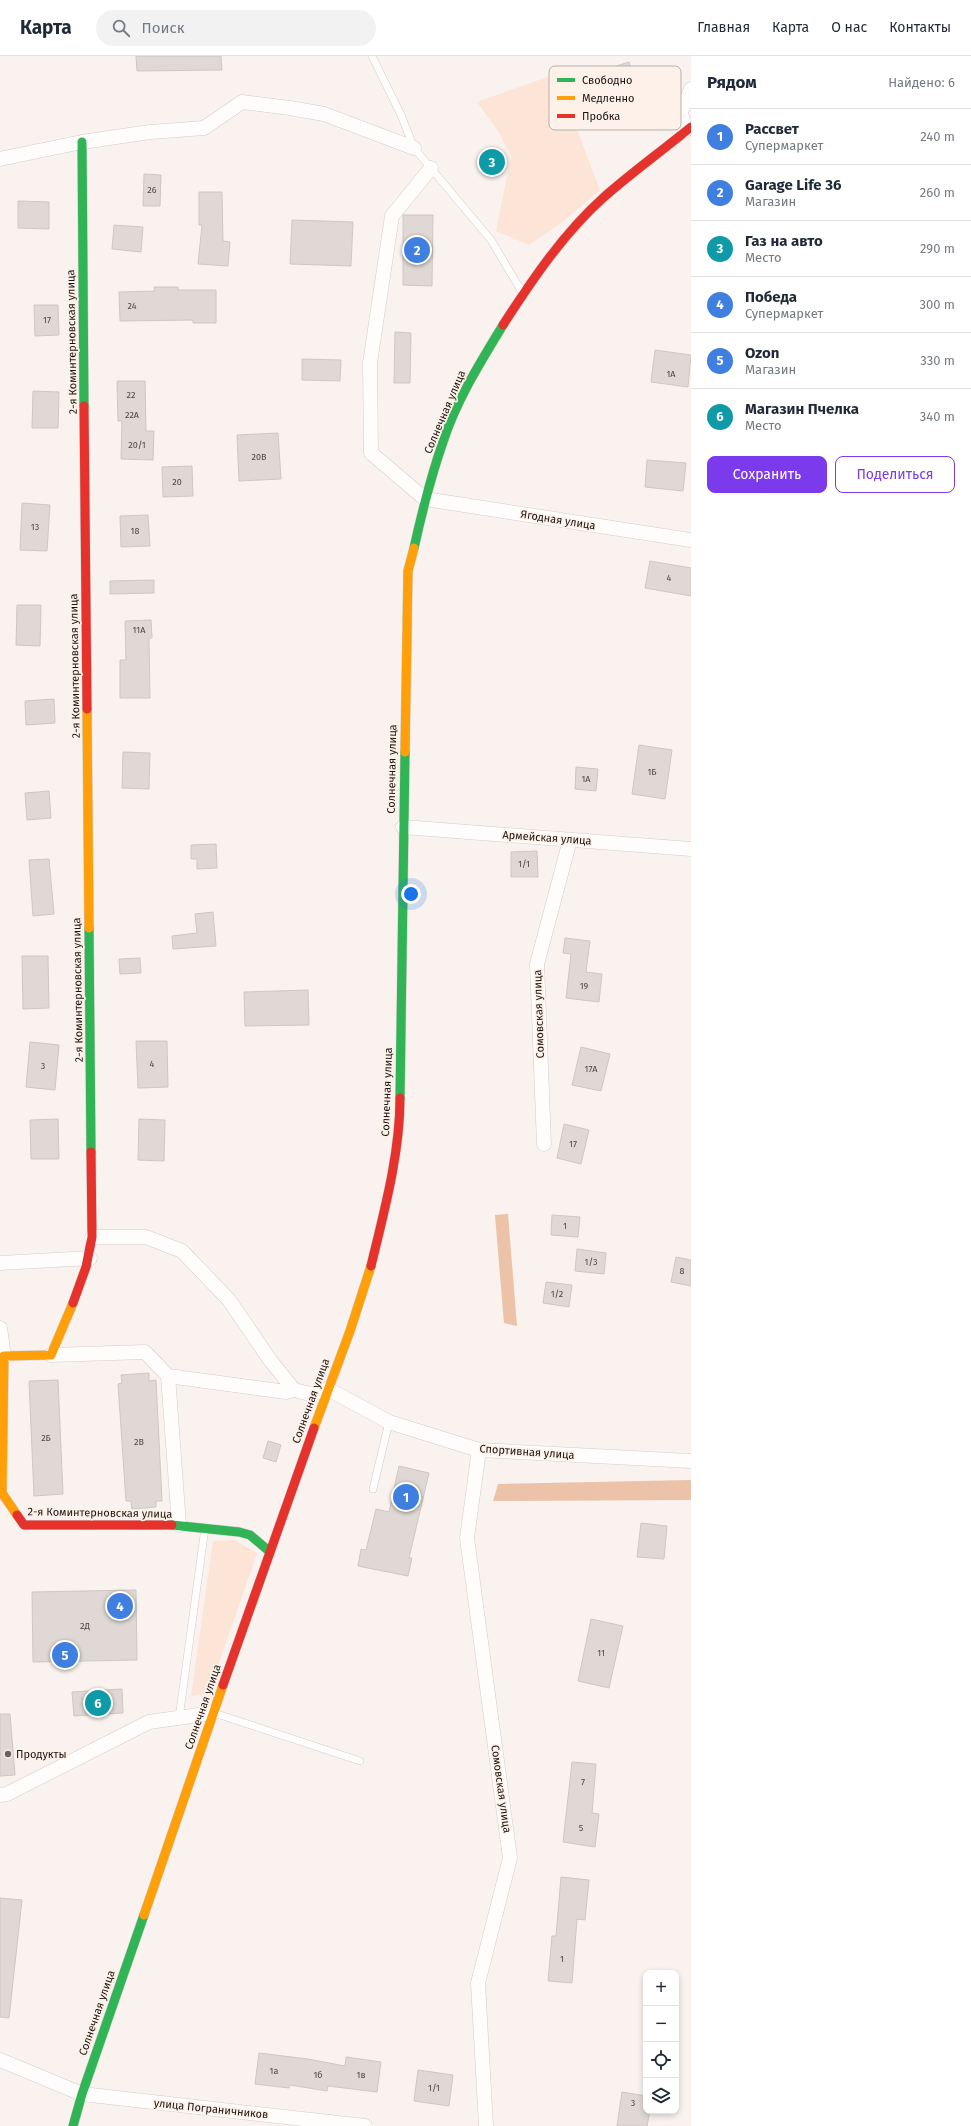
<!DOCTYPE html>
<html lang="ru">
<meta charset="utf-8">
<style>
:root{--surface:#fff;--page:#f2f2f3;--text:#1f2937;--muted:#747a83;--line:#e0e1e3;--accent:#7c3aed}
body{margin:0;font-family:"Fira Sans",sans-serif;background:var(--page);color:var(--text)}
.controls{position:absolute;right:12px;bottom:12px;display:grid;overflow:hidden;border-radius:8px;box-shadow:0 2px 6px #0003}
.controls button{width:36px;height:36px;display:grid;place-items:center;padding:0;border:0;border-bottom:1px solid var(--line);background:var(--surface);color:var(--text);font:20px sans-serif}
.you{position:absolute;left:411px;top:838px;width:14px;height:14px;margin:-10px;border:3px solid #fff;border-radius:50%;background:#1a73e8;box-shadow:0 0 0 6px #1a73e833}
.badge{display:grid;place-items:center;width:26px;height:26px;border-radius:50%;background:var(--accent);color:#fff;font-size:13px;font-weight:700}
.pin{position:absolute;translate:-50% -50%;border:2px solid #fff;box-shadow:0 1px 4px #0006}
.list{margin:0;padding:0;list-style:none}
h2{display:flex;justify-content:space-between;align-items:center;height:52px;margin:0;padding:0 16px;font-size:17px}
h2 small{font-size:13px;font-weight:400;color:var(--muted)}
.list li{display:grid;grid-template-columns:26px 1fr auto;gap:12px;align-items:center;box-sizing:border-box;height:56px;padding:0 16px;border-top:1px solid var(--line)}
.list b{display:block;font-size:15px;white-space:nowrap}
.list p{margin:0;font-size:13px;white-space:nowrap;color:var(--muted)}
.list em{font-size:13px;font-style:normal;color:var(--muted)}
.actions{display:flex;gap:8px;padding:12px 16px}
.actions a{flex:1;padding:9px 0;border:1px solid var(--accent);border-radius:8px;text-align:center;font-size:14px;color:var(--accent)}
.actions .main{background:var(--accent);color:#fff}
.icon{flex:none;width:22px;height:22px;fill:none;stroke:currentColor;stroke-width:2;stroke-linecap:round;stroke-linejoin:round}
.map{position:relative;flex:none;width:691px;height:2070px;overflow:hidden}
header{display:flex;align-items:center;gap:24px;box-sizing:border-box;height:56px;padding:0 20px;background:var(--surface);border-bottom:1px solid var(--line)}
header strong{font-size:19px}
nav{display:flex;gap:22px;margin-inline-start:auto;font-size:14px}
.search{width:280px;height:36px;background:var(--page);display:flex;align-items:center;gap:10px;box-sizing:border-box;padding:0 14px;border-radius:22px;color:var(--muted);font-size:15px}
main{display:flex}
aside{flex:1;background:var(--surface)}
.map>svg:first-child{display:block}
.green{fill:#fce4d6}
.forest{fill:#ecc2a9}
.building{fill:#dfd8d4;stroke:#cec8c4}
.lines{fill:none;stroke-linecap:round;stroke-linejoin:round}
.lane-casing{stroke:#d4cdc9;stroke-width:8}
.street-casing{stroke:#d4cdc9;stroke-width:15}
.fast-casing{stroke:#d4cdc9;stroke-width:10}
.slow-casing{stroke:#d4cdc9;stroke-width:10}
.jam-casing{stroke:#d4cdc9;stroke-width:10}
.lane{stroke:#fefdfc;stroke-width:7}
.street{stroke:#fefdfc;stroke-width:14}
.fast{stroke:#30b455;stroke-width:9}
.slow{stroke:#ff9f0a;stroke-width:9}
.jam{stroke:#e5322d;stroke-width:9}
.poi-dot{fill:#69625e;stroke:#fdf1ea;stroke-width:1.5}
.labels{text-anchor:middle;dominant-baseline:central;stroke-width:3.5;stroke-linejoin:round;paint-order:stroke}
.number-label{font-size:9px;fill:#4e4743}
.street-label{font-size:11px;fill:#1b1410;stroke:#fdf1ea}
.poi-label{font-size:11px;fill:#1b1410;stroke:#fdf1ea;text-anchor:start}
.key{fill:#fdf1ea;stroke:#b9afa9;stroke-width:1}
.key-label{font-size:11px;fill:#1b1410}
</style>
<header>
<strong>Карта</strong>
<div class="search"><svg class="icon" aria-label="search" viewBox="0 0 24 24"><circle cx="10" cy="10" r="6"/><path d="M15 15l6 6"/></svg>Поиск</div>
<nav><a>Главная</a><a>Карта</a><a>О нас</a><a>Контакты</a></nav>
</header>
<main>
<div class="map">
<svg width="691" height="2070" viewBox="0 0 691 2070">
<rect width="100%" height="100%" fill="#f9f2ee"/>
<path class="green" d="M556,18L600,134L560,168L529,189L496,175L511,100L498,75L477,46Z
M234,1484L257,1497L208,1638L191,1640L213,1485Z"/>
<path class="forest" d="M508,1158L517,1270L504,1267L495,1159Z
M691,1424V1444L493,1445L498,1428Z"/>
<path class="building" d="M136,0H221L222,14L137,15Z
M629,6L634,21L606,30L601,15Z
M484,95L504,98L501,116L481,113Z
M144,118L161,119L160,150H143Z
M199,136H222L223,185L230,186L228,210L198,208L202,169H199Z
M18,145L49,146V173L18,172Z
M403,159H433L432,230L403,229Z
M292,164L353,166L351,210L290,208Z
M114,169L143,171L141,196L112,193Z
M154,231H178V234H216V267H193V264L120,265L119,236L155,235Z
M34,249H58L59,279L35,280Z
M395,276L411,277L410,327H394Z
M655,294L691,299L688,331L651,326Z
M302,303L341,304L340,325L302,324Z
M117,325H145L146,375H154L153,404L121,403L122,365H118Z
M33,335L59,336L58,372H32Z
M278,377L281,423L239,425L237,379Z
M647,404L686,407L683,435L645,431Z
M192,410L193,440L163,441L162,411Z
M22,447L50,449L47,495L20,494Z
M148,459L150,490L121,491L120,460Z
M650,505L691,512V540L645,532Z
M154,524V537L110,538V525Z
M17,549H41L40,590L16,589Z
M151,564L152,582H149L150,642H120V604H126L125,565Z
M54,643L55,667L26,669L25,645Z
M639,689L672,694L665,743L632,738Z
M123,696L150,697L149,733L122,732Z
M576,711L598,713L596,735L575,733Z
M49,735L51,762L27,764L25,737Z
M216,788L217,812L197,813V803H191V789Z
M537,795L538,821H511V796Z
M49,803L54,858L33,860L29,804Z
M213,856L216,890L173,893L172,880L197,877L195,858Z
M565,882L590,885L586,916L602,918L599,946L566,942L571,898L563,897Z
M22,900H48L49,952L23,953Z
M140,902L141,917L120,918L119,903Z
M308,934L309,969L245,970L244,936Z
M136,985H167L168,1031L138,1032Z
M30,986L59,989L55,1034L26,1031Z
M581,991L610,998L601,1035L572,1029Z
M58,1063L59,1103H31L30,1064Z
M139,1063L165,1064L164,1105L138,1104Z
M564,1068L589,1074L581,1108L557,1102Z
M552,1159L580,1161L578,1181L551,1179Z
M577,1193L606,1197L604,1218L575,1215Z
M676,1201L691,1204V1230L671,1226Z
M546,1226L572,1229L569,1251L543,1247Z
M149,1317V1325L156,1324L162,1445H156V1451L132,1453L131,1445H126L118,1328L122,1327L121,1319Z
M58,1324L63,1438L34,1440L29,1325Z
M268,1385L281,1389L276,1406L263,1402Z
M399,1410L429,1417L409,1502H412L408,1520L358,1510L361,1493L366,1494L376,1453L389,1456Z
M641,1467L667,1470L664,1503L637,1501Z
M136,1534L137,1604L33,1606L32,1536Z
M591,1563L623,1570L609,1632L578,1625Z
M122,1633L123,1657L74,1660L72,1636Z
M0,1658H10L15,1719L0,1720Z
M572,1706L596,1708L592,1757L599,1758L595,1791L563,1786Z
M561,1821L589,1824L585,1864L577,1863L572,1927L548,1925L552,1880H556Z
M0,1842L22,1844L9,1962L0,1961Z
M259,1997L308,2003L345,2010L346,2001L381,2006L377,2036L328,2030L327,2035L290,2029L289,2032L255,2028Z
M418,2014L453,2019L449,2050L414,2045Z
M622,2036L646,2040V2055H650L647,2070H617Z"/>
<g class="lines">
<defs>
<path id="lane" d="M372,0L401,59L414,92L491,184L522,236
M373,1433L389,1366
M214,1657L360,1705
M179,1662L205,1472"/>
<path id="street" d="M685,75L681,56L691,33
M0,103L82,86L150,76L204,72L242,46L290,52L324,58L414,92
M431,112L392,160L370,307L371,397L425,443L691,484
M403,771L691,793
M544,1088L537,908L570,784
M92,1181H146L182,1195L229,1244L270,1304L294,1334L310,1338L328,1333L389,1366L479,1394L691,1405
M0,1207L90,1202
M0,1272L4,1300
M51,1299L145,1296L168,1320L286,1336L294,1334
M168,1320L179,1469
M479,1394L467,1482L510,1802L478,1927L486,2070
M0,1739L7,1738L149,1666L213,1657
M0,2004L82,2038L365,2070"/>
<path id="fast" d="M82,86L84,350
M414,492C422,456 431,420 443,386C456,345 481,305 503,269
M89,872L91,1096
M400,1042L405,696
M172,1469L239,1476L250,1479L269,1495
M73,2070L82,2038L144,1859"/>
<path id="slow" d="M87,653L89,872
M405,696L408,515L414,492
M314,1372L350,1275L371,1210
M17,1459L2,1437L4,1300L51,1299L73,1247
M144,1859L223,1629"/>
<path id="jam" d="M503,269C532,224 563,178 603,142C631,117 662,95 691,71
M84,350L87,653
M371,1210C384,1156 400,1098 400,1042
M73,1247L86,1211L92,1181L91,1096
M17,1459L24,1469H172
M223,1629L314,1372"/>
</defs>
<use href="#lane" class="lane-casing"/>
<use href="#street" class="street-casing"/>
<use href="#fast" class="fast-casing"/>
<use href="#slow" class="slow-casing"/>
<use href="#jam" class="jam-casing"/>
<use href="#lane" class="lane"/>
<use href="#street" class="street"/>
<use href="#fast" class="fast"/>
<use href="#slow" class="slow"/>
<use href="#jam" class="jam"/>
</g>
<circle class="poi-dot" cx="8" cy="1698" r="4"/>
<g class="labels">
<g class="number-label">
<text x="152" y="134">26</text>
<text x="132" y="250">24</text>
<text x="47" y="264">17</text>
<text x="671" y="318">1А</text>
<text x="131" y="339">22</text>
<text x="132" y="359">22А</text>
<text x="137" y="389">20/1</text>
<text x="259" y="401">20В</text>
<text x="177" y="426">20</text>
<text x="35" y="471">13</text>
<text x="135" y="475">18</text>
<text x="669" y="522">4</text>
<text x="139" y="574">11А</text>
<text x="652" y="716">1Б</text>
<text x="586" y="723">1А</text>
<text x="524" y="808">1/1</text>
<text x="584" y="930">19</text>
<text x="152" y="1008">4</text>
<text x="43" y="1010">3</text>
<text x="591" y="1013">17А</text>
<text x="573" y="1088">17</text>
<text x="565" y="1170">1</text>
<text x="591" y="1206">1/3</text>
<text x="682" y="1215">8</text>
<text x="557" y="1238">1/2</text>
<text x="46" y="1382">2Б</text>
<text x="139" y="1386">2В</text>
<text x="85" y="1570">2Д</text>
<text x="601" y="1597">11</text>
<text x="583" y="1726">7</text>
<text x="581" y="1772">5</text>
<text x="562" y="1903">1</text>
<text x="274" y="2015">1а</text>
<text x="318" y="2019">1б</text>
<text x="361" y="2019">1в</text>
<text x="434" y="2032">1/1</text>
<text x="633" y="2047">3</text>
</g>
<g class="street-label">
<text transform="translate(72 286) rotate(-91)">2-я Коминтерновская улица</text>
<text transform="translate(445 356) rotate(-67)">Солнечная улица</text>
<text transform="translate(558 464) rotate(9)">Ягодная улица</text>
<text transform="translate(75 610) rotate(-91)">2-я Коминтерновская улица</text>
<text transform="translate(392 713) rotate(-89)">Солнечная улица</text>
<text transform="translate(547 782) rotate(4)">Армейская улица</text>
<text transform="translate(78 934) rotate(-91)">2-я Коминтерновская улица</text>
<text transform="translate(539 958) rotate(-92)">Сомовская улица</text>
<text transform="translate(387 1036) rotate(-88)">Солнечная улица</text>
<text transform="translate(311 1345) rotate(-70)">Солнечная улица</text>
<text transform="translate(527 1396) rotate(4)">Спортивная улица</text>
<text transform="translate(100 1457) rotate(1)">2-я Коминтерновская улица</text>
<text transform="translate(203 1651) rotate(-71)">Солнечная улица</text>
<text transform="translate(501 1733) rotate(82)">Сомовская улица</text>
<text transform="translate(97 1957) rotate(-71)">Солнечная улица</text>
<text transform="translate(211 2053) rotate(6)">улица Пограничников</text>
</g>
<g class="poi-label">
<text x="16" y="1698">Продукты</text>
</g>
</g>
<rect x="549" y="10" width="132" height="64" rx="6" class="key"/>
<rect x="557" y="22" width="18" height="4" fill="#30b455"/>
<rect x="557" y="40" width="18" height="4" fill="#ff9f0a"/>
<rect x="557" y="58" width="18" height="4" fill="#e5322d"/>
<g class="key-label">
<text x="582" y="28">Свободно</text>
<text x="582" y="46">Медленно</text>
<text x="582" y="64">Пробка</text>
</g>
</svg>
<div class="controls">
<button>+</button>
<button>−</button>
<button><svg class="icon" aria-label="locate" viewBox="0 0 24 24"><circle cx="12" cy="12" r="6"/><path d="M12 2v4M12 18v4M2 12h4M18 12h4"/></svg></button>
<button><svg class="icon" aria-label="layers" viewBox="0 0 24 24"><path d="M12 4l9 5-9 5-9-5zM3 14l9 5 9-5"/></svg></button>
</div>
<div class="you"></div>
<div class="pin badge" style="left:406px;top:1441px;background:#3f7fe0">1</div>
<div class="pin badge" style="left:417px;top:194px;background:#3f7fe0">2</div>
<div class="pin badge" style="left:492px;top:106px;background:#0f9aa8">3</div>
<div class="pin badge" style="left:120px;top:1550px;background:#3f7fe0">4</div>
<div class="pin badge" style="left:65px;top:1599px;background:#3f7fe0">5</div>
<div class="pin badge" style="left:98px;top:1647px;background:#0f9aa8">6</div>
</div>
<aside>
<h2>Рядом<small>Найдено: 6</small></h2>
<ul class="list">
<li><span class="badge" style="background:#3f7fe0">1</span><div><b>Рассвет</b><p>Супермаркет</p></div><em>240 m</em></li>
<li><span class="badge" style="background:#3f7fe0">2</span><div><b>Garage Life 36</b><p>Магазин</p></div><em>260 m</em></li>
<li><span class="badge" style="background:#0f9aa8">3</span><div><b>Газ на авто</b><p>Место</p></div><em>290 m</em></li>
<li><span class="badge" style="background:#3f7fe0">4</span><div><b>Победа</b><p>Супермаркет</p></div><em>300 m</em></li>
<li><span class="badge" style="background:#3f7fe0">5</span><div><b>Ozon</b><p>Магазин</p></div><em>330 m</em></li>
<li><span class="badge" style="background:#0f9aa8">6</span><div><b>Магазин Пчелка</b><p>Место</p></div><em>340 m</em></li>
</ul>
<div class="actions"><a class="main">Сохранить</a><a>Поделиться</a></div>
</aside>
</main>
